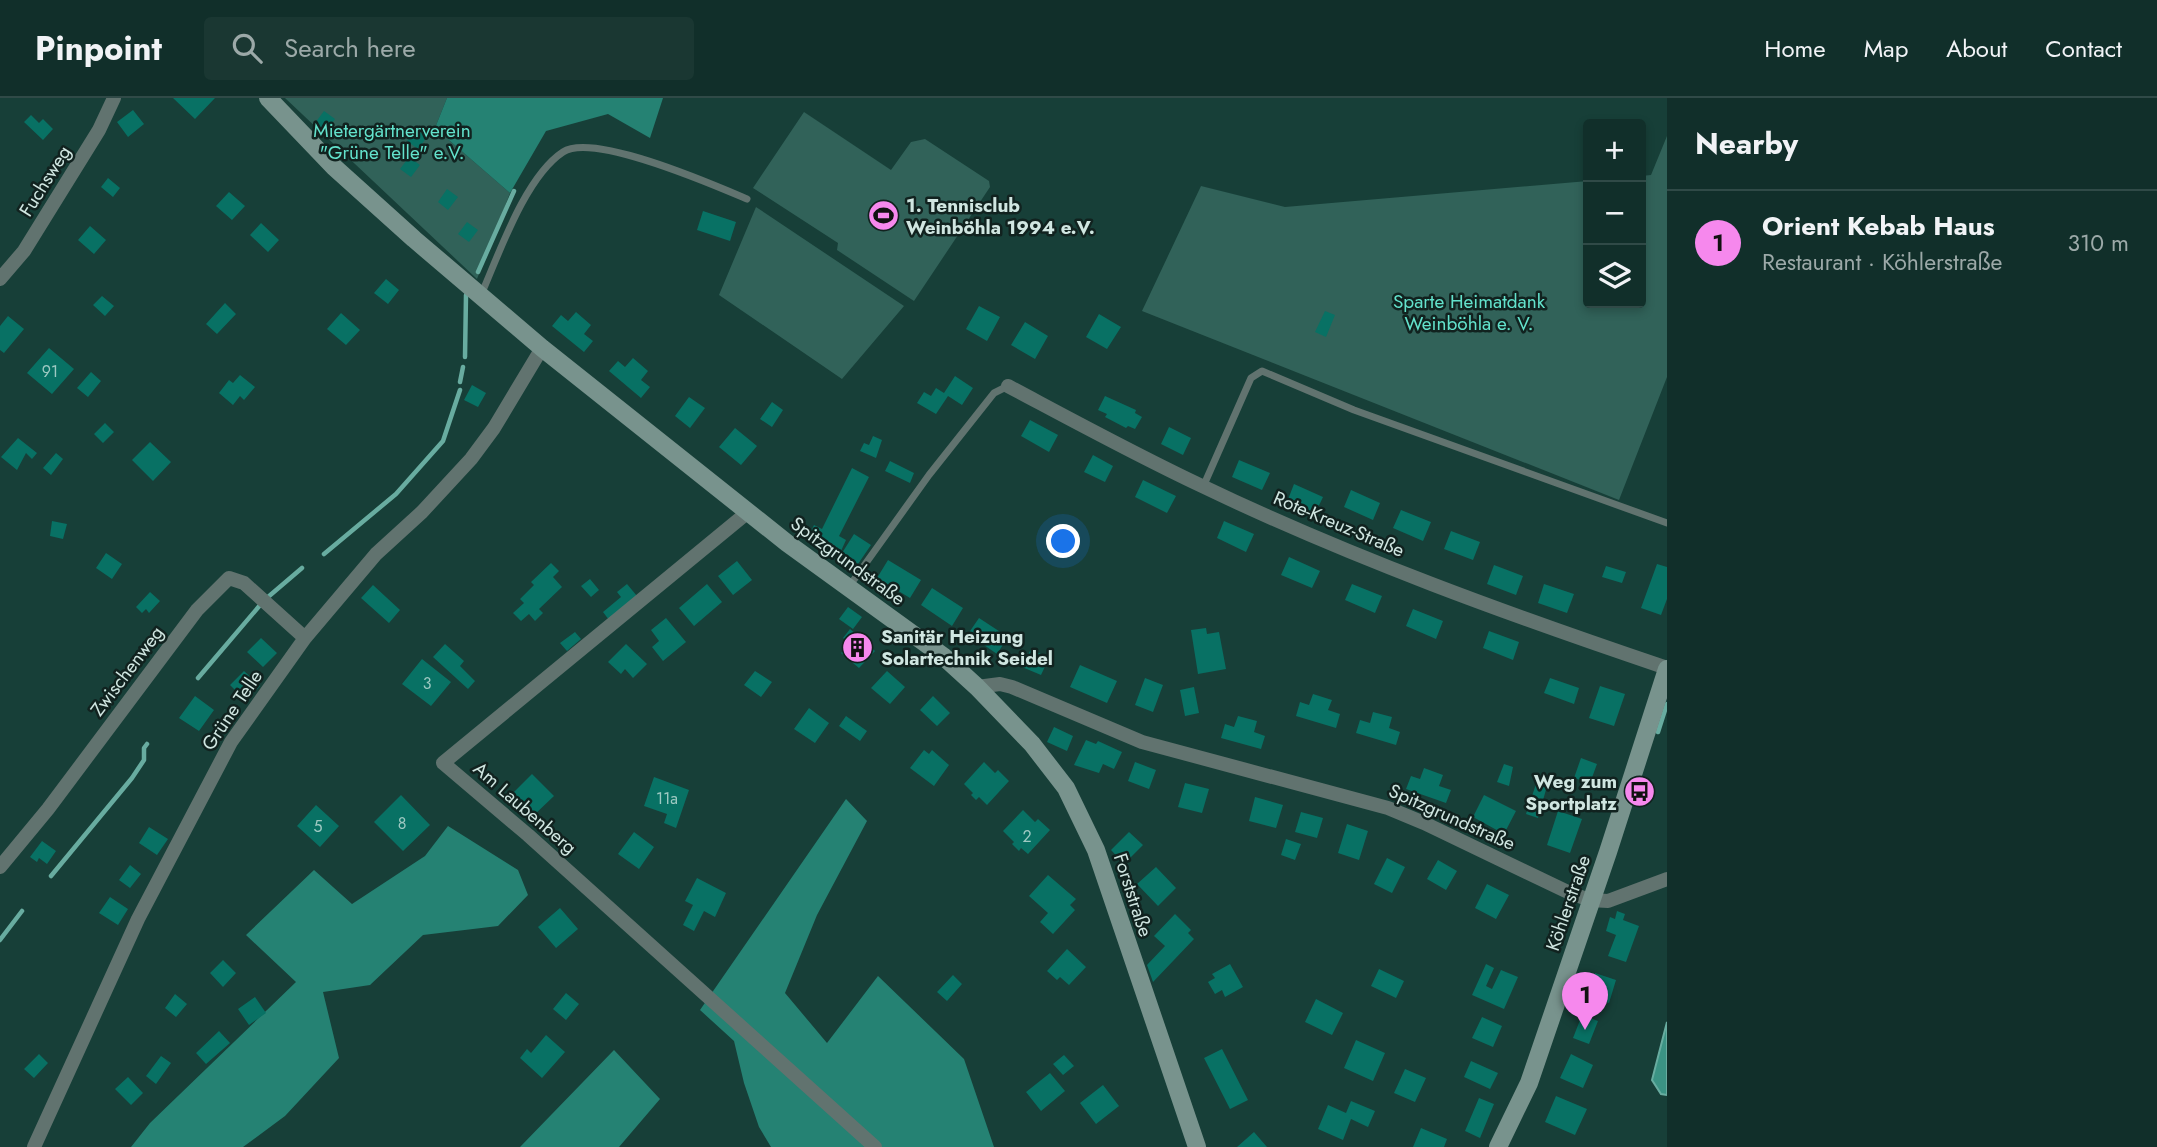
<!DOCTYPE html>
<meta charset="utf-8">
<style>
:root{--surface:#112f2a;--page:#1a3732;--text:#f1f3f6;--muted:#9ca9a8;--line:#304a47;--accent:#f688ed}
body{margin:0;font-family:Jost,sans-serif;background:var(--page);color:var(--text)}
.controls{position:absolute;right:21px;top:21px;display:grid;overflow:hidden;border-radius:7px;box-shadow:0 4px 10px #0003}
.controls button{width:63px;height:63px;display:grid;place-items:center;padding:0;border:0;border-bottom:2px solid var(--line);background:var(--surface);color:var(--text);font:35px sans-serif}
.you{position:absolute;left:1064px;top:444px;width:24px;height:24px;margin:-18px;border:5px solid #fff;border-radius:50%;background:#1a73e8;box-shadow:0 0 0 10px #1a73e833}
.badge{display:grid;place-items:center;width:46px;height:46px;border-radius:50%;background:var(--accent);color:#111;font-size:23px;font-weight:700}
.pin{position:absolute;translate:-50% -58px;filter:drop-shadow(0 2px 4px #0008)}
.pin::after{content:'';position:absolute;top:37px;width:24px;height:21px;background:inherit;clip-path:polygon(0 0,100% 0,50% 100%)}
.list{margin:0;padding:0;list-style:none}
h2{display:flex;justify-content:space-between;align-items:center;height:91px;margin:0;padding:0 28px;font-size:30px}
h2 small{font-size:23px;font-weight:400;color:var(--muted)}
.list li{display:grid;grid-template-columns:46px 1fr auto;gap:21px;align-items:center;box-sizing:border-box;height:105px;padding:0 28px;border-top:2px solid var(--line)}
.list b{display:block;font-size:26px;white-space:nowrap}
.list p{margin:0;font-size:23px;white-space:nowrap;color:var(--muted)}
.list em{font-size:23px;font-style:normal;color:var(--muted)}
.icon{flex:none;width:38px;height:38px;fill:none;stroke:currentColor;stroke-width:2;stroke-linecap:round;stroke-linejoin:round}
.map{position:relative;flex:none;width:1667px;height:1049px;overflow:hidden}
header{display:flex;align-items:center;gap:42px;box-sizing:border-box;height:98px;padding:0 35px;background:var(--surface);border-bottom:2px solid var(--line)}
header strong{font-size:33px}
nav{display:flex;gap:38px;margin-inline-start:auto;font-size:24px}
.search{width:490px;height:63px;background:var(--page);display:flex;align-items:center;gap:18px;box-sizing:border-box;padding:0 24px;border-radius:7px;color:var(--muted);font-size:26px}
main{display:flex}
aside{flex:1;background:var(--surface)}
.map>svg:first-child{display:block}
.green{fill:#316259}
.forest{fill:#258273}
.water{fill:#3b9384;stroke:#68aca0;stroke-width:2}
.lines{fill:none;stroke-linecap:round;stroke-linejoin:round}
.stream{stroke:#68aca0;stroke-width:4.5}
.building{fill:#087164}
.lane{stroke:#61736f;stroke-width:7}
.street{stroke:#61736f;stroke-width:14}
.secondary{stroke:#78938d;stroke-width:18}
.labels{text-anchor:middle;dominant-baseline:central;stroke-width:5;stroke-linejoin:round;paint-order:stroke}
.number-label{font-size:16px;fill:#9ec9c2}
.park-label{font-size:19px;fill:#63e2cc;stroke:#11221f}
.street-label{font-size:19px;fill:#d0e6e1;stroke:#11221f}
.poi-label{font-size:19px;font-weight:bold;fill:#d0e6e1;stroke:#11221f;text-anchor:start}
</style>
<header>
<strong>Pinpoint</strong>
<div class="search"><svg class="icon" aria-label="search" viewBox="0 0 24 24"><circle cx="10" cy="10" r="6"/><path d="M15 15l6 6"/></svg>Search here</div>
<nav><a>Home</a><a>Map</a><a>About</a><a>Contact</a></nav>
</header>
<main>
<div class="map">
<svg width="1667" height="1049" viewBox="0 0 1667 1049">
<rect width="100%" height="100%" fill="#173f38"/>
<path class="green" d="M285,0H447L435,30L510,95L477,181Z
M804,14L891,72L911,44L925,41L989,83L990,89L914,203L837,152L838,145L753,90Z
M1667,38V279L1619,402L1142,213L1201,88L1285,109L1588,83V205H1641V78L1651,77Z
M756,109L904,208L842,281L719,197Z"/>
<path class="forest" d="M447,0H663L650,40L608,16L546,33L510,95L435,30Z
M846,701L867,723L817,817L785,895L827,945L878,878L964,961L994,1049H771L759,1029L744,985L734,943L700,912Z
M448,728L518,772L528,797L498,828L423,837L370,887L323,894L339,960L285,1018L243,1049H131L150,1025L296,884L246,837L314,772L352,806L425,758Z
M614,952L660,1001L619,1049H520Z"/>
<path class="water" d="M1667,924V997L1661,996L1652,982Z"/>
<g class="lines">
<path class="stream" d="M478,174L514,93
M465,259L466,197
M460,284L463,269
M324,456L396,396L443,343L460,292
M268,499L302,470
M198,580L261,506
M1658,634L1667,606
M51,778L132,680L144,662V650L147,646
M0,842L22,813"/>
</g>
<path class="building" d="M173,0H215L195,21Z
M133,12L144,26L128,39L117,24Z
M324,13L335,21L326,33L315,25Z
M31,17L39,25L43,21L53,31L43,42L24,24Z
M416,31L427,39L418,51L407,43Z
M409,59L420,67L411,79L400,71Z
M108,80L120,90L113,99L101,89Z
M447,91L458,99L448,112L438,104Z
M229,94L245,108L232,122L216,108Z
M703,113L736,124L730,143L697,132Z
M467,124L478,132L469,144L458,136Z
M261,125L279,142L268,154L250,137Z
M90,128L106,142L94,156L78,142Z
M386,181L399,192L388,206L374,195Z
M102,198L114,208L105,218L93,207Z
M225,205L236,216L217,236L206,226Z
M979,208L1000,219L987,243L966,231Z
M1325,213L1335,217L1326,239L1315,234Z
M576,214L591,227L584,236L593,243L584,254L552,228L561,217L568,223Z
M341,215L360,232L346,247L327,231Z
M1099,216L1121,229L1107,251L1086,239Z
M8,218L24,231L4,255L0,252V228Z
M1025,224L1048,238L1035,261L1011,247Z
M49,250L74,271L52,296L27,275Z
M633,260L648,273L641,282L650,289L641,300L609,273L618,263L625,269Z
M91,274L101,283L88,299L77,290Z
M240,277L255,289L244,302L240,298L233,307L219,295L229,282L233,285Z
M955,278L973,290L962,307L948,298L936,316L917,305L924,294L931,298L936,290L944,295Z
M472,287L486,295L478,309L464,302Z
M1105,298L1136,312L1135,315L1142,319L1135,331L1128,328L1126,330L1105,319L1107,316L1098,312Z
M689,299L705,310L690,330L675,318Z
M772,304L783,312L772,329L760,321Z
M1030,322L1058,337L1049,354L1021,338Z
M105,325L114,334L103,345L94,336Z
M1169,329L1191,340L1183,357L1161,346Z
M735,330L757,348L741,367L719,349Z
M873,338L882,342L876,360L860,353L864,345L869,347Z
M18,340L37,355L32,361L26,355L17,372L1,359Z
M150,344L171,364L153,383L132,362Z
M56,355L63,361L51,377L43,370Z
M1093,357L1113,368L1105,384L1084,374Z
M1239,362L1270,375L1262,392L1232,379Z
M890,363L914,375L910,385L885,373Z
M852,370L869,379L839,438L846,442L841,453L809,437L814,427L822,431Z
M1143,382L1176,398L1167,415L1135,399Z
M1294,386L1323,399L1315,416L1287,404Z
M1351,392L1380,405L1373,422L1344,409Z
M1401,412L1431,424L1423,443L1393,430Z
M52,423L67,426L63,441L50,438Z
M1224,423L1254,436L1246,454L1217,440Z
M1451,433L1480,444L1473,462L1444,451Z
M854,436L871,447L858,466L842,455Z
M106,455L122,466L112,481L96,470Z
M1289,459L1320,473L1312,490L1281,477Z
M888,462L921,482L910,500L877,480Z
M737,463L752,482L733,497L718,478Z
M551,465L559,473L553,479L562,489L539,511L543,515L535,523L529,516L521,523L513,515L524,505L520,501L534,487L531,484Z
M1657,466L1667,469V501L1661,517L1641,510Z
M1494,467L1523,478L1516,497L1487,486Z
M1606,468L1626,474L1622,485L1602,479Z
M590,481L599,492L591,499L581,488Z
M627,486L637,498L609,522L603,514L621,499L617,494Z
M707,486L722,504L694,528L679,510Z
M1352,486L1382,498L1375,515L1345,502Z
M1544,486L1574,496L1567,515L1538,505Z
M373,487L400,512L389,525L361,500Z
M932,490L963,510L952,528L921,507Z
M150,494L160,503L149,515L146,511L142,515L136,509Z
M848,509L862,519L853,531L839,521Z
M1413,511L1443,523L1436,541L1406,528Z
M666,520L686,544L663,563L652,549L659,543L651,532Z
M979,520L1008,539L997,556L968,536Z
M1206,530L1207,536L1219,534L1226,571L1198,576L1191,532Z
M850,531L875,553L859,570L841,555L850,546L843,540Z
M1489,533L1519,544L1513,562L1483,550Z
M575,534L581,541L567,553L560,545Z
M261,540L277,555L263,569L247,554Z
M445,546L464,563L460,568L475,583L468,591L433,559Z
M626,546L647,566L633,580L625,571L621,576L608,564Z
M1031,551L1049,560L1041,577L1022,569Z
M422,561L451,584L431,608L402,586Z
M1080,567L1117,583L1107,605L1070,589Z
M244,573L260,588L246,603L230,587Z
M755,573L772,584L761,599L744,587Z
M887,573L905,589L890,606L871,590Z
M1145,580L1163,587L1153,614L1135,607Z
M1550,580L1579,590L1574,606L1544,595Z
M1600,588L1625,596L1614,628L1589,620Z
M1194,589L1199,615L1185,618L1180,592Z
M1313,596L1332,602L1328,612L1340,616L1336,630L1296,618L1300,604L1309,607Z
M195,598L214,612L199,633L179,620Z
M933,598L950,615L937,628L920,612Z
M809,610L829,625L815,645L794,631Z
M1373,614L1392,619L1389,630L1400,634L1396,647L1356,635L1360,622L1370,625Z
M846,618L867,633L860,643L839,628Z
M1238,618L1257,623L1254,634L1265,638L1261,651L1221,640L1225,626L1234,629Z
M1054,629L1073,638L1067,653L1047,644Z
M1086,642L1096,646L1098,643L1122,654L1114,671L1103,666L1099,675L1074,667Z
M924,652L929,656L932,652L949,667L934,688L910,670Z
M1581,660L1597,666L1590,685L1574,680Z
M984,664L995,675L998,672L1009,683L987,707L979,699L976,702L971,697L973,695L964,686Z
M1135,664L1156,672L1149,691L1128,683Z
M1504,666L1513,669L1509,688L1497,684Z
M1424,670L1443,677L1439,688L1451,692L1446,705L1406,691L1411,678L1420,681Z
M532,676L554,698L532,719L511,697Z
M1539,677L1549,681L1538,720L1526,716Z
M654,679L689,692L676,730L664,725L667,716L644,708Z
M1185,685L1209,691L1202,715L1178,709Z
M401,697L430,727L403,753L374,724Z
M1484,697L1516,713L1504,736L1473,719Z
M1255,699L1283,707L1276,730L1249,723Z
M316,707L339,728L320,749L297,728Z
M1023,712L1035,724L1038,721L1050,732L1028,756L1021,750L1019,753L1012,746L1014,744L1003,733Z
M1558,713L1582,721L1570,755L1547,747Z
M1301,714L1323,720L1317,740L1295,734Z
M1347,726L1368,733L1359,762L1338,755Z
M149,729L168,741L157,757L139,745Z
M634,734L654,749L639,771L618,756Z
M1129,734L1143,747L1124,766L1111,752Z
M1286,741L1301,746L1295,762L1281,757Z
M42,743L56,753L47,766L39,760L37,764L30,759Z
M1387,760L1405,769L1392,795L1374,786Z
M1438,762L1457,773L1446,792L1427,781Z
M130,767L141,776L130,790L119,782Z
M1156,769L1176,790L1158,808L1137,786Z
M1048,777L1076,801L1070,807L1075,812L1053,836L1040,824L1048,815L1029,798Z
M697,780L726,795L715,819L704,813L694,833L683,827L693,807L685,803Z
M1487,786L1509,797L1496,821L1475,810Z
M110,799L128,811L118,827L99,815Z
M560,810L578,831L556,850L538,829Z
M1617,813L1625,816L1623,822L1639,828L1626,864L1608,858L1616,837L1606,833L1610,819L1615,821Z
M1175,816L1191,832L1188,835L1194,841L1153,884L1147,867L1165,848L1154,838Z
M1067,851L1086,869L1069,887L1060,879L1057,882L1047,873Z
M223,862L236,875L223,889L210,875Z
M1230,866L1243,889L1225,899L1222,892L1215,896L1208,884L1215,880L1212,876Z
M1486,866L1494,870L1486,888L1492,891L1501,872L1518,879L1504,911L1472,897Z
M1379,871L1404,883L1396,900L1371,888Z
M1595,875L1616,882L1609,905L1587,898Z
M953,877L962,886L947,903L937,894Z
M566,895L579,906L566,922L553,911Z
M175,896L187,906L176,919L165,910Z
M255,899L266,915L249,927L238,911Z
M1316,901L1343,915L1332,937L1305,924Z
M1582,917L1598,923L1589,946L1573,940Z
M1482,919L1502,928L1493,949L1472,940Z
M219,933L230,945L206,966L196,955Z
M546,937L565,954L542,980L520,960L527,951L531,955Z
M1356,942L1385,955L1373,983L1344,970Z
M1222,951L1248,1002L1230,1011L1204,960Z
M39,956L48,965L34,980L24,971Z
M1571,956L1593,967L1583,990L1560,980Z
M1064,957L1074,968L1063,977L1053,966Z
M161,958L171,965L156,986L146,978Z
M1471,963L1498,975L1490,991L1464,979Z
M1405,971L1426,980L1415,1004L1394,995Z
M1050,975L1065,993L1041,1013L1026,994Z
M128,979L143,995L131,1007L115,991Z
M1103,987L1119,1008L1096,1026L1080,1005Z
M1556,998L1587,1011L1575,1037L1545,1024Z
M1479,1000L1494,1006L1480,1040L1465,1033Z
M1351,1003L1375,1013L1368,1029L1351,1021L1343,1042L1318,1031L1328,1007L1346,1015Z
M1421,1030L1447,1041L1444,1049H1413Z
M1254,1034L1267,1049H1237Z"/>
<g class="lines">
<path class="lane" d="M481,197C499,156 525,79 563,54C593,34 714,87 747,101
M1203,389L1251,280L1262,273L1354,312L1667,425
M848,490L929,377L994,295L1008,288"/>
<path class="street" d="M0,181L24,153L99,32L114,0
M1008,288C1072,322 1136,357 1202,388C1352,460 1510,517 1667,570
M748,414L443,665L528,737L875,1049
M977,589L1000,586L1012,589L1142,644L1388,710L1424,725L1570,795L1590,802L1608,803L1667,781
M0,769L48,711L197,512L229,480L244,485L305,540
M34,1049L138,821L231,644L305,540L376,456L422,414L471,361L494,330L542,250"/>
<path class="secondary" d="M268,0L334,69L414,141L542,250L787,445L943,558L977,589L1032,646L1066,690L1096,752L1197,1049
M1498,1049L1529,985L1608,754L1667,571"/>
</g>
<defs>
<symbol id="stadium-disc" viewBox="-11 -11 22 22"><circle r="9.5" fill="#f688ed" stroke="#11221f"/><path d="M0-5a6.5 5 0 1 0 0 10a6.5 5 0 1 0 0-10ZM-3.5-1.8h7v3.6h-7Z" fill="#111"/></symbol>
<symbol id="building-disc" viewBox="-11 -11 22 22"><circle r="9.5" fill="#f688ed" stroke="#11221f"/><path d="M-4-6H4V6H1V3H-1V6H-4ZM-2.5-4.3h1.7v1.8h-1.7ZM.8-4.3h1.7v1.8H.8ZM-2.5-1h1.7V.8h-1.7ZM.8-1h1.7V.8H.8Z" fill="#111"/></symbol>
<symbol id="bus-disc" viewBox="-11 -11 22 22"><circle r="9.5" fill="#f688ed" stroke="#11221f"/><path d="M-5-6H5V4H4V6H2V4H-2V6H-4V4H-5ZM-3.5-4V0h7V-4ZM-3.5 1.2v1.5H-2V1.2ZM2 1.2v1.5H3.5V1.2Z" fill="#111"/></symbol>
</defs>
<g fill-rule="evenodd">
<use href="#stadium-disc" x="866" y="100" width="35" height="35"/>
<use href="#building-disc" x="840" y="532" width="35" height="35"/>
<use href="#bus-disc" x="1622" y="676" width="35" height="35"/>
</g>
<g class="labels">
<g class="number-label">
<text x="50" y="273">91</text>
<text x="427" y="585">3</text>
<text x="667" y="700">11a</text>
<text x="402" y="725">8</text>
<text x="318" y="728">5</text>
<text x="1027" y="738">2</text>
</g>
<g class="park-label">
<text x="392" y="32">Mietergärtnerverein<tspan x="392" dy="22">"Grüne Telle" e.V.</tspan></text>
<text x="1469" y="203">Sparte Heimatdank<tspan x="1469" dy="22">Weinböhla e. V.</tspan></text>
</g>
<g class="street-label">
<text transform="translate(45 83) rotate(-58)">Fuchsweg</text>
<text transform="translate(1339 426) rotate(23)">Rote-Kreuz-Straße</text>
<text transform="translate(848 463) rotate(36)">Spitzgrundstraße</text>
<text transform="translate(127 573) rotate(-53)">Zwischenweg</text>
<text transform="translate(232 612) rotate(-56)">Grüne Telle</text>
<text transform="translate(525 710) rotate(41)">Am Laubenberg</text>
<text transform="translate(1452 719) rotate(24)">Spitzgrundstraße</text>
<text transform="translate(1133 797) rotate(72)">Forststraße</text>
<text transform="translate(1568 805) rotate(-71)">Köhlerstraße</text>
</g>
<g class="poi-label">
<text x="906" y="107">1. Tennisclub<tspan x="906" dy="22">Weinböhla 1994 e.V.</tspan></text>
<text x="881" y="538">Sanitär Heizung<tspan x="881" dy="22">Solartechnik Seidel</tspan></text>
<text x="1617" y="683" text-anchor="end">Weg zum<tspan x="1617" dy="22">Sportplatz</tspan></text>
</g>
</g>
</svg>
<div class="controls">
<button>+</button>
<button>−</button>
<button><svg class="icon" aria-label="layers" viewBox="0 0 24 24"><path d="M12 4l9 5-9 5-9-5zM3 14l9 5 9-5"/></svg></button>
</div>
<div class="you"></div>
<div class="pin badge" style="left:1585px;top:932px">1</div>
</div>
<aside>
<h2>Nearby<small></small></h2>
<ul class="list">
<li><span class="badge">1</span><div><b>Orient Kebab Haus</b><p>Restaurant · Köhlerstraße</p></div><em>310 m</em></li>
</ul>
</aside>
</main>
